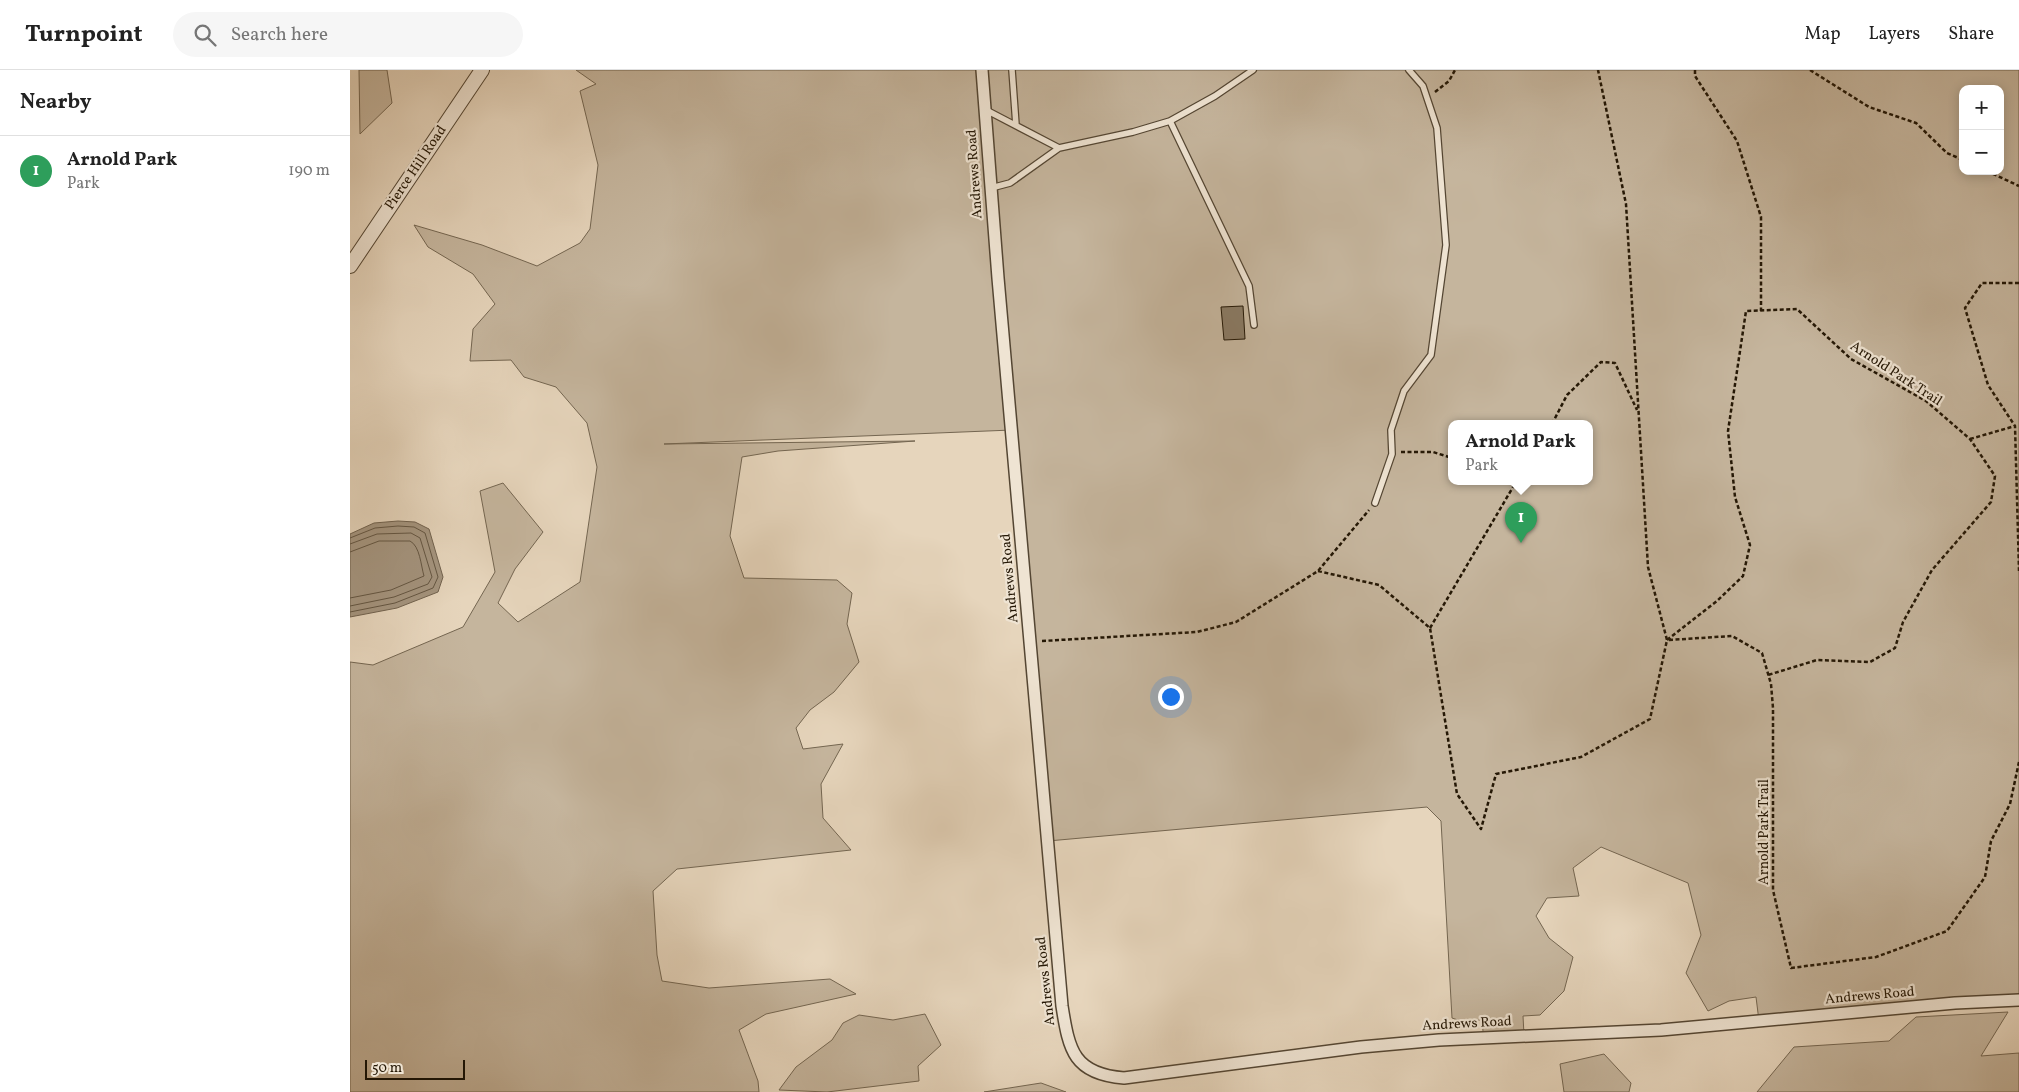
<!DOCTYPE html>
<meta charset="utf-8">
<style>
:root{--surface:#fff;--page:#f6f6f6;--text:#222;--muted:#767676;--line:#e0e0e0;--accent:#d93025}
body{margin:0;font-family:Vollkorn,serif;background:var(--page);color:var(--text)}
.controls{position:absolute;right:15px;top:15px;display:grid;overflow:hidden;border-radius:10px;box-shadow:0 2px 12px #0003}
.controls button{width:45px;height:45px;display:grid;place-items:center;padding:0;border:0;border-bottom:1px solid var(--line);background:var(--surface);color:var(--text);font:25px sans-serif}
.scale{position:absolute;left:15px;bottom:12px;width:100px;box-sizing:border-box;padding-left:5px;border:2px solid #241705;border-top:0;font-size:14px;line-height:18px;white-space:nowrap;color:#241705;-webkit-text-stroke:4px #efe4d3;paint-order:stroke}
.you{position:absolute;left:820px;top:626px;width:18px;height:18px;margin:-12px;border:4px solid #fff;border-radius:50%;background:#1a73e8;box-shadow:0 0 0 8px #1a73e833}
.badge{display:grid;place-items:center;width:32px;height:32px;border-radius:50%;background:var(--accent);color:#fff;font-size:16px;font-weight:700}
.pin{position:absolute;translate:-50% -41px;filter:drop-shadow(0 1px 2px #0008)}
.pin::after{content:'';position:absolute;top:26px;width:18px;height:15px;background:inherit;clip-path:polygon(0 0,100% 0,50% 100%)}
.popup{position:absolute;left:1098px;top:350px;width:145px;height:65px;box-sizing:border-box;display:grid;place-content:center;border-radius:10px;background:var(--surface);filter:drop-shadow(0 1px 4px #0005);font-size:16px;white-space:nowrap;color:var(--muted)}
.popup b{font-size:19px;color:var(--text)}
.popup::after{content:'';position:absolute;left:50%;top:100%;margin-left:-10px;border:10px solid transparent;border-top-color:var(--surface)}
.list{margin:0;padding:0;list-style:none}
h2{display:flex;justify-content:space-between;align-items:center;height:65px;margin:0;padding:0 20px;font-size:21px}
h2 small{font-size:16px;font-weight:400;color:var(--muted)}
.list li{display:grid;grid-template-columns:32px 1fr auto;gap:15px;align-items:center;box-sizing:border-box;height:70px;padding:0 20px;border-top:1px solid var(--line)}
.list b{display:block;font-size:19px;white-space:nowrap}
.list p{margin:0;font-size:16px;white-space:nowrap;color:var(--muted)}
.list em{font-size:16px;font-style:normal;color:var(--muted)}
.icon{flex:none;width:28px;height:28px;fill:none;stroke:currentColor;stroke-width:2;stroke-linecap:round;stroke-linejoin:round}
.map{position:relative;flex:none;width:1669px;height:1022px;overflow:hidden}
header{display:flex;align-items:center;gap:30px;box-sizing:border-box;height:70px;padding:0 25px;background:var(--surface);border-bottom:1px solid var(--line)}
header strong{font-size:24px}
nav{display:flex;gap:28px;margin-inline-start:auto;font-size:18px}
.search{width:350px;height:45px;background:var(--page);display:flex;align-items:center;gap:12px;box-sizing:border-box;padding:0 18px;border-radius:28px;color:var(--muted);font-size:19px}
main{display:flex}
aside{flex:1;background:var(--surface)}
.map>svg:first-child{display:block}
.green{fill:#c5b59d;stroke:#746651;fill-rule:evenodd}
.water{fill:#a4947e;stroke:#71624e}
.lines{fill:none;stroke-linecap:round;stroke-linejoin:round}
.shore{stroke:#645642;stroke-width:1}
.building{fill:#897a64;stroke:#241705}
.service-casing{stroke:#544633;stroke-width:8}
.minor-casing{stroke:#544633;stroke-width:14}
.tertiary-casing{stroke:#544633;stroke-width:16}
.path{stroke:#241705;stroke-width:2.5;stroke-dasharray:4 2.5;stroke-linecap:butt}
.service{stroke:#efe4d3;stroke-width:5.5}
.minor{stroke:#efe4d3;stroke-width:11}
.tertiary{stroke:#efe4d3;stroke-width:14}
.labels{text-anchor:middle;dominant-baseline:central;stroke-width:4.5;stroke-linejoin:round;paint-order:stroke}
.street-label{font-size:14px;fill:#241705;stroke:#efe4d3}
</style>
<header>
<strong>Turnpoint</strong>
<div class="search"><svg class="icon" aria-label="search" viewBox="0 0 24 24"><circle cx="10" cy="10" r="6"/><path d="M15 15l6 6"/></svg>Search here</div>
<nav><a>Map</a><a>Layers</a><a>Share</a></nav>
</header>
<main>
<aside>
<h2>Nearby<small></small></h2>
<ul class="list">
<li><span class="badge" style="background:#2e9e5b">1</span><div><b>Arnold Park</b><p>Park</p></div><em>190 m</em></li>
</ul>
</aside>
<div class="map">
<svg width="1669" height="1022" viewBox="0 0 1669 1022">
<rect width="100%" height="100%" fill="#e6d5bc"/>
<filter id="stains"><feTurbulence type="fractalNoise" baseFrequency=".004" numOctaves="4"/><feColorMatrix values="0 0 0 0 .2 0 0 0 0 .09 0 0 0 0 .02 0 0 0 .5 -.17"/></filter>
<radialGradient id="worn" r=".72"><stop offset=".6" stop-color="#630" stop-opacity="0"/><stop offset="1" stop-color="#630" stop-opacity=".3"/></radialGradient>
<path class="green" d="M9,0H37L42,33L10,64Z
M226,0H1669V930L1409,951L1406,927L1379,931L1358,941L1336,903L1351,865L1338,813L1251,777L1223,798L1229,826L1197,828L1186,846L1199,868L1223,887L1214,921L1190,945L1173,946L1174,965L1134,972L1132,950L1111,951L1102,948L1091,751L1077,737L698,771L662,360L314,374L565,371L428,381L392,387L380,466L394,508L487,510L502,523L497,554L509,592L484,622L460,640L446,658L453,679L493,674L471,714L473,748L501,780L327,799L303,821L307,885L312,911L359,918L480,909L506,924L416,944L389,960L408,1011L409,1022H0V592L23,595L113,557L145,502L130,421L153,413L193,462L165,499L148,533L168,552L230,512L247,397L237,353L206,317L174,307L161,290L120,291L123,259L145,234L123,204L78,177L64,155L132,175L187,196L230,173L240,159L248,95L230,21L246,14ZM1613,19H1650V101H1613ZM1102,354H1240V412H1102Z
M1658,942L1631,986L1669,983V1022H1407L1444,977L1539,971L1566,947Z
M575,944L591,975L568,996L569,1011L477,1022L429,1020L446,997L482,970L493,953L509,945L543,950Z
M1254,984L1281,1013L1279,1022H1214L1210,994Z
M691,1013L716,1022H634Z"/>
<path class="water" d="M48,451L65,452L79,459L93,507L88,522L47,538L0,547V464L24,453Z"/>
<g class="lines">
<path class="shore" d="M0,468L25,458L48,456L64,457L75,463L88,507L83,518L45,533L0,542
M0,474L27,464L61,463L70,468L82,507L78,514L44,527L0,536
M0,482L29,471H60C70,476 71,496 74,506L41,520L0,528"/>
</g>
<path class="building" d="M893,236L895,269L874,270L871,237Z"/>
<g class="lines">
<defs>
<path id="service" d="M662,0L666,55
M636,40L709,78
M820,51L899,216L904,255
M641,118L660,113L709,78L783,62L820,51L865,26L903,0
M1025,433L1042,384L1041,360L1054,321L1081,285L1096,175L1087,58L1073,16L1059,0"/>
<path id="minor" d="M632,0L648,208L712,936C719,981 724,1004 774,1008L1011,977L1089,970L1311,960L1605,933L1669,930"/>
<path id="tertiary" d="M0,196L132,0"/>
</defs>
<use href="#service" class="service-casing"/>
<use href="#minor" class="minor-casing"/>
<use href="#tertiary" class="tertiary-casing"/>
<path class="path" d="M1345,0V6L1387,71L1411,147V241
M1460,0L1519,37L1566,53L1597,83L1613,90
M1085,22L1099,11L1105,0
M1637,101L1669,116
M1669,213H1632L1615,238L1638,315L1665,356L1669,501
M1202,354L1217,325L1251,292L1265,293L1287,340
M1620,369L1665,356
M1051,382H1083L1102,388
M968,501L1029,515L1080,558L1107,724L1131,759L1146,704L1231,687L1300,649L1317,570L1298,497L1276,134L1248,0
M1080,558L1166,412
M1317,570L1367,531L1393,506L1400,475L1385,427L1378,361L1396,241L1447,239L1501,289L1576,331L1620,369L1645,406L1641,432L1582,500L1553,552L1545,578L1520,592L1467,590L1418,605
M1319,570L1382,566L1412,583L1421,614L1423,638V820L1441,898L1526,887L1597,861L1635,807L1641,771L1660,734L1669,692
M692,571L847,562L886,552L968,501L1019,440"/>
<use href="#service" class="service"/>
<use href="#minor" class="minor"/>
<use href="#tertiary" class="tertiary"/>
</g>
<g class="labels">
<g class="street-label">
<text transform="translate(66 98) rotate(-56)">Pierce Hill Road</text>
<text transform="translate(625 104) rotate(-94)">Andrews Road</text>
<text transform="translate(1546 304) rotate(33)">Arnold Park Trail</text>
<text transform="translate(660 508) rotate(-95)">Andrews Road</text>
<text transform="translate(1414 762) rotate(-90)">Arnold Park Trail</text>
<text transform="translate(696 911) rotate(-96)">Andrews Road</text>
<text transform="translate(1520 926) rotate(-5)">Andrews Road</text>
<text transform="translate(1117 954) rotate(-3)">Andrews Road</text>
</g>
</g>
<rect width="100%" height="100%" filter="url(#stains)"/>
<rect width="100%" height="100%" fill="url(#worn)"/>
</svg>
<div class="controls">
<button>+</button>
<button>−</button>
</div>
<div class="scale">50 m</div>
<div class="you"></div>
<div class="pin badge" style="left:1171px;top:473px;background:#2e9e5b">1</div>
<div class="popup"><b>Arnold Park</b>Park</div>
</div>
</main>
